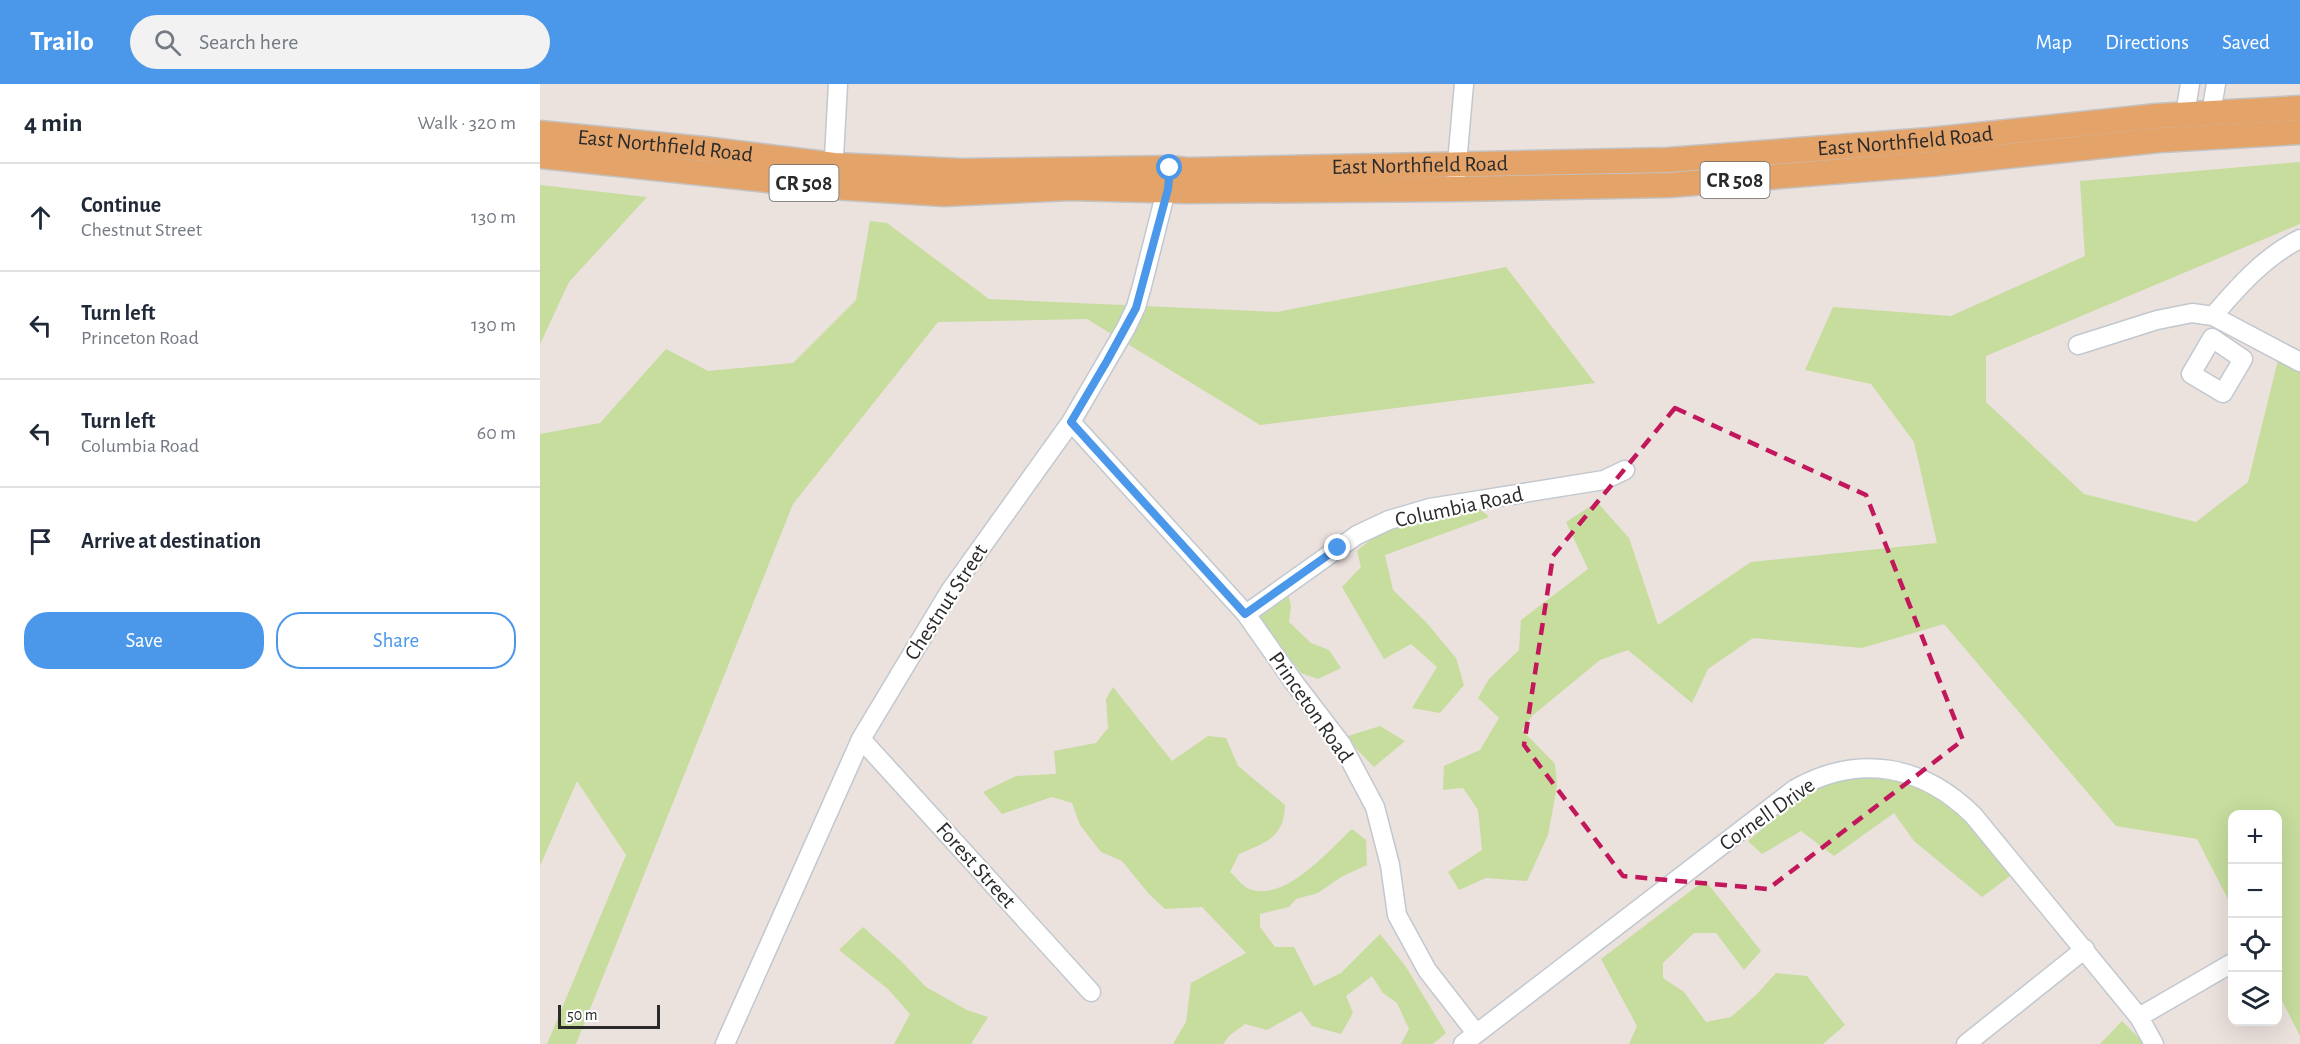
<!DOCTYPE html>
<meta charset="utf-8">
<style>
:root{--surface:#fff;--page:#f2f2f3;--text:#1f2937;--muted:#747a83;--line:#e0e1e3;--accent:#4b98ea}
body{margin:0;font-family:"Alegreya Sans",sans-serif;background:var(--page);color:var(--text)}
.controls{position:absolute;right:18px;bottom:18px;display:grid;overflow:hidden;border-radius:12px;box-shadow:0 6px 24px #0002}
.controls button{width:54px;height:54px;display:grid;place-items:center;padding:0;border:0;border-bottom:2px solid var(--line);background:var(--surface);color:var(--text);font:30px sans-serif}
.scale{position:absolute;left:18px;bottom:15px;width:102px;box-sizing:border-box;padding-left:6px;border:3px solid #2a2a2a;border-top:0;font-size:16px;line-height:21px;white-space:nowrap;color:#2a2a2a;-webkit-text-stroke:4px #fff;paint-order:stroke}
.stop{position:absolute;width:18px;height:18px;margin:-14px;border:4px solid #4b98ea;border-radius:50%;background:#fff}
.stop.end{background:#4b98ea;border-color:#fff;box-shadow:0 2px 6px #0008}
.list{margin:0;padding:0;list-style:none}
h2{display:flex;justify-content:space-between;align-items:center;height:78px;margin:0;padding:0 24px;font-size:26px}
h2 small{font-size:20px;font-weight:400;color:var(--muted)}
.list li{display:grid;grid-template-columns:39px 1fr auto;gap:18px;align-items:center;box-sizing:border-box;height:108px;padding:0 24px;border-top:2px solid var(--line)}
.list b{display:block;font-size:22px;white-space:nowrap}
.list p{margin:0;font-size:20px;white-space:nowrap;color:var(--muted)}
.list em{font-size:20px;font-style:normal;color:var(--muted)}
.actions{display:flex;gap:12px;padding:18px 24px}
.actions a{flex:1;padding:14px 0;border:2px solid var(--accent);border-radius:24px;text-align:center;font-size:21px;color:var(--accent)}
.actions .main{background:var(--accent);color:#fff}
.icon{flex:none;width:33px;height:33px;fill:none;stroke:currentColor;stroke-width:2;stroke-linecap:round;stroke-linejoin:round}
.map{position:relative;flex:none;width:1760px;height:960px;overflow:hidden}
header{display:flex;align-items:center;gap:36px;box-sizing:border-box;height:84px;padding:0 30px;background:var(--accent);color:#fff}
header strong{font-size:28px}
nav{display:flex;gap:33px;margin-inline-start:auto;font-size:21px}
.search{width:420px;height:54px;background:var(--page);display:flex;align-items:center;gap:15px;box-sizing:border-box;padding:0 21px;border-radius:33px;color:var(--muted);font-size:22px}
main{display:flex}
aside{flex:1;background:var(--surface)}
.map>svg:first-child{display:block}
.green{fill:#c6dd9e}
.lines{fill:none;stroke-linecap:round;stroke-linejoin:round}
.minor-casing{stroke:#c2c8cf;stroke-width:21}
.major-casing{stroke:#c3c3c3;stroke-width:27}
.minor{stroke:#fff;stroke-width:18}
.major{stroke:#e4a369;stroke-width:24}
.route{stroke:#4b98ea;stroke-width:8}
.marked{fill:none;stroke:#c2185b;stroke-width:4.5;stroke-dasharray:12 8;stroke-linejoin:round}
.labels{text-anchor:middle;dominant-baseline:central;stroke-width:4.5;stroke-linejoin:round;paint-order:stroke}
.shield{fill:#fff;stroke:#6a6a6a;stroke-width:1.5}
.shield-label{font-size:21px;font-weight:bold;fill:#2a2a2a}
.street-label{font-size:22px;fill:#2a2a2a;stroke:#fff}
</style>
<header>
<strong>Trailo</strong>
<div class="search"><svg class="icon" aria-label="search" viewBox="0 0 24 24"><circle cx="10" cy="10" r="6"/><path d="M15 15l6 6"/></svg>Search here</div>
<nav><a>Map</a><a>Directions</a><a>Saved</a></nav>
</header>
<main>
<aside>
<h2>4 min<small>Walk · 320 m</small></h2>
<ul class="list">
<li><svg class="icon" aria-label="ahead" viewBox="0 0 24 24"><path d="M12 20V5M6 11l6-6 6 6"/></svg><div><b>Continue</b><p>Chestnut Street</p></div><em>130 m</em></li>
<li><svg class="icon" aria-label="left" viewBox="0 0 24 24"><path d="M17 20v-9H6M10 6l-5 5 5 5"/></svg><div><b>Turn left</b><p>Princeton Road</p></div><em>130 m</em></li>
<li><svg class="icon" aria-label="left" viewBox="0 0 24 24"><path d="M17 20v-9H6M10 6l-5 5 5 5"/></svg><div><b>Turn left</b><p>Columbia Road</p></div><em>60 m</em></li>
<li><svg class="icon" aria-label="arrive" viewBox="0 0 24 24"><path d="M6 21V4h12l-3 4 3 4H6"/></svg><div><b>Arrive at destination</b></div></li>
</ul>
<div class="actions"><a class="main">Save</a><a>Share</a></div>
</aside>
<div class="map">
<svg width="1760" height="960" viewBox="0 0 1760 960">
<rect width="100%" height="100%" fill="#ebe1dd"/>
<path class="green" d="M1760,78V140L1446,272V318L1544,410L1656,438L1708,398L1739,272L1760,286V952L1738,909V730H1692V823L1657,755L1576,742L1404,540L1322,564L1213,554L1168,585L1152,619L1088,566L1060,576L992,632L982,646L1015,680L1017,702L1008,751L987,797L946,794L919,806L908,788L942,766L938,726L923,704L903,706L904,682L940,666L959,634L938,614L949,595L979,566L981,536L1048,485L1026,438L1057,418L1089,454L1118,541L1211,478L1397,459L1374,358L1331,300L1265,286L1293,223L1411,232L1545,172L1540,97Z
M0,101L107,113L29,198L0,260Z
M330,137L347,139L449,215L737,228L966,183L1055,299L720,341L547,235L398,238L253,420L36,960H7L86,771L37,697L0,782V350L60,339L126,265L168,287L253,279L316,216Z
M938,423L949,433L845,471L853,506L886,538L916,574L924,601L900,629L872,624L897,583L871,560L844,575L802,503L821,483L817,467L838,449Z
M747,505L751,522L749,538L771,559L789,566L801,584L778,595L761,589L716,531Z
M573,603L632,677L668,652L686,654L698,682L745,721C744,754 726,758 699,770L690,788C695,792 702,801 707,804C743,821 788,767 812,745L826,756L827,781L801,793L778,809L756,815L749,823L720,830V843L735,863H754L774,902L801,889L840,850L866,883L906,949L893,960H861L869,945L857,919L843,909L832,892L806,912L813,929L801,950L772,942L761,927L727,946L705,940L689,952L683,960H633L646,938L651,899L706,869L662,823L625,825L609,810L582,777L561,768L540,741L532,719L512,713L462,730L443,708L476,692L516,690L514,667L556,659L568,644L566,615Z
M840,642L865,657L834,683L805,653Z
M1349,690L1387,704L1419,726L1470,792L1442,813L1374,757L1354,729L1294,772L1261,747L1222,770L1208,757L1266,708L1299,694Z
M1165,796L1221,867L1204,886L1176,849H1154L1123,879V894L1144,908L1166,938L1191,933L1217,910L1236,889L1267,892L1305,941L1283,960H1089L1097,942L1061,875Z
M323,843L361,877L386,903L427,926L448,933L431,960H354L370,930L348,905L299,866Z
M1582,937L1605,960H1560Z"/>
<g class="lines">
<defs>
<path id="minor" d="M1671,29L1676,0
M1645,30L1650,0
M916,91L924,0
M293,92L298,0
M1673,232C1698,203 1725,172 1760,155
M1672,254L1703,275L1683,309L1651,290Z
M1538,261L1617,236L1652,229L1673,232L1760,278
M531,338L706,530L753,597L802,661L835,723L850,781L857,831L887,886L936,949
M706,530L817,451L849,436L890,424L1064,396L1085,386
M321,655L551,908
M1599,933L1692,879
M185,960L321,655L410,507L531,338L586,244L596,223L602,202L629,95
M923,960L1255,705C1319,669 1382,681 1433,731L1599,933L1614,960
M1426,960L1545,865"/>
<g id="major">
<path id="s1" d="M0,49L164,65L294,81L421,87L630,84L647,86L1128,76L1390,56L1617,32L1760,24"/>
<path d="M0,72L292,103L404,110L530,104L646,107L917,105L1129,101L1392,80L1620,56L1760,48"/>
</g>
</defs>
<use href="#minor" class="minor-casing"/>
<use href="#major" class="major-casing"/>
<use href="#minor" class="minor"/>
<use href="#major" class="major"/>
</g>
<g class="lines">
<path class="route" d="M630,84L628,105L596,224L567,277L531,338L705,530L798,464"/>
</g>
<path class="marked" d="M1135,324L1326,411L1423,656L1228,805L1083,792L984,661L1013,472Z"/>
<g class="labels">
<g class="shield">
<rect x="1160.5" y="78" width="69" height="36" rx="4.5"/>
<rect x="229.5" y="81" width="69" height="36" rx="4.5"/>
</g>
<g class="shield-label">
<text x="1195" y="96">CR 508</text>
<text x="264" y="99">CR 508</text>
</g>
<g class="street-label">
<text stroke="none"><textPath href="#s1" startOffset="1368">East Northfield Road</textPath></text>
<text stroke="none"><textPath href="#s1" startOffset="126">East Northfield Road</textPath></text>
<text stroke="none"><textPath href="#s1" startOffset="882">East Northfield Road</textPath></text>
<text transform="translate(919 423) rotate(-12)">Columbia Road</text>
<text transform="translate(406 518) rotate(-57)">Chestnut Street</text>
<text transform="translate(771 623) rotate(55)">Princeton Road</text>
<text transform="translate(1227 730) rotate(-35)">Cornell Drive</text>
<text transform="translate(436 781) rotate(48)">Forest Street</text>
</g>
</g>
</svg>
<div class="controls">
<button>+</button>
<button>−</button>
<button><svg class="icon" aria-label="locate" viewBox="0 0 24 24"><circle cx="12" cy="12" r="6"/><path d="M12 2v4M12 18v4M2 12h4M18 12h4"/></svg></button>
<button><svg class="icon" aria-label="layers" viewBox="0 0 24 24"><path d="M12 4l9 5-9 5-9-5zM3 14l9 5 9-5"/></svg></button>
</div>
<div class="scale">50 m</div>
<div class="stop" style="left:630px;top:84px"></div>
<div class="stop end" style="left:798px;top:464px"></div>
</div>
</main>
